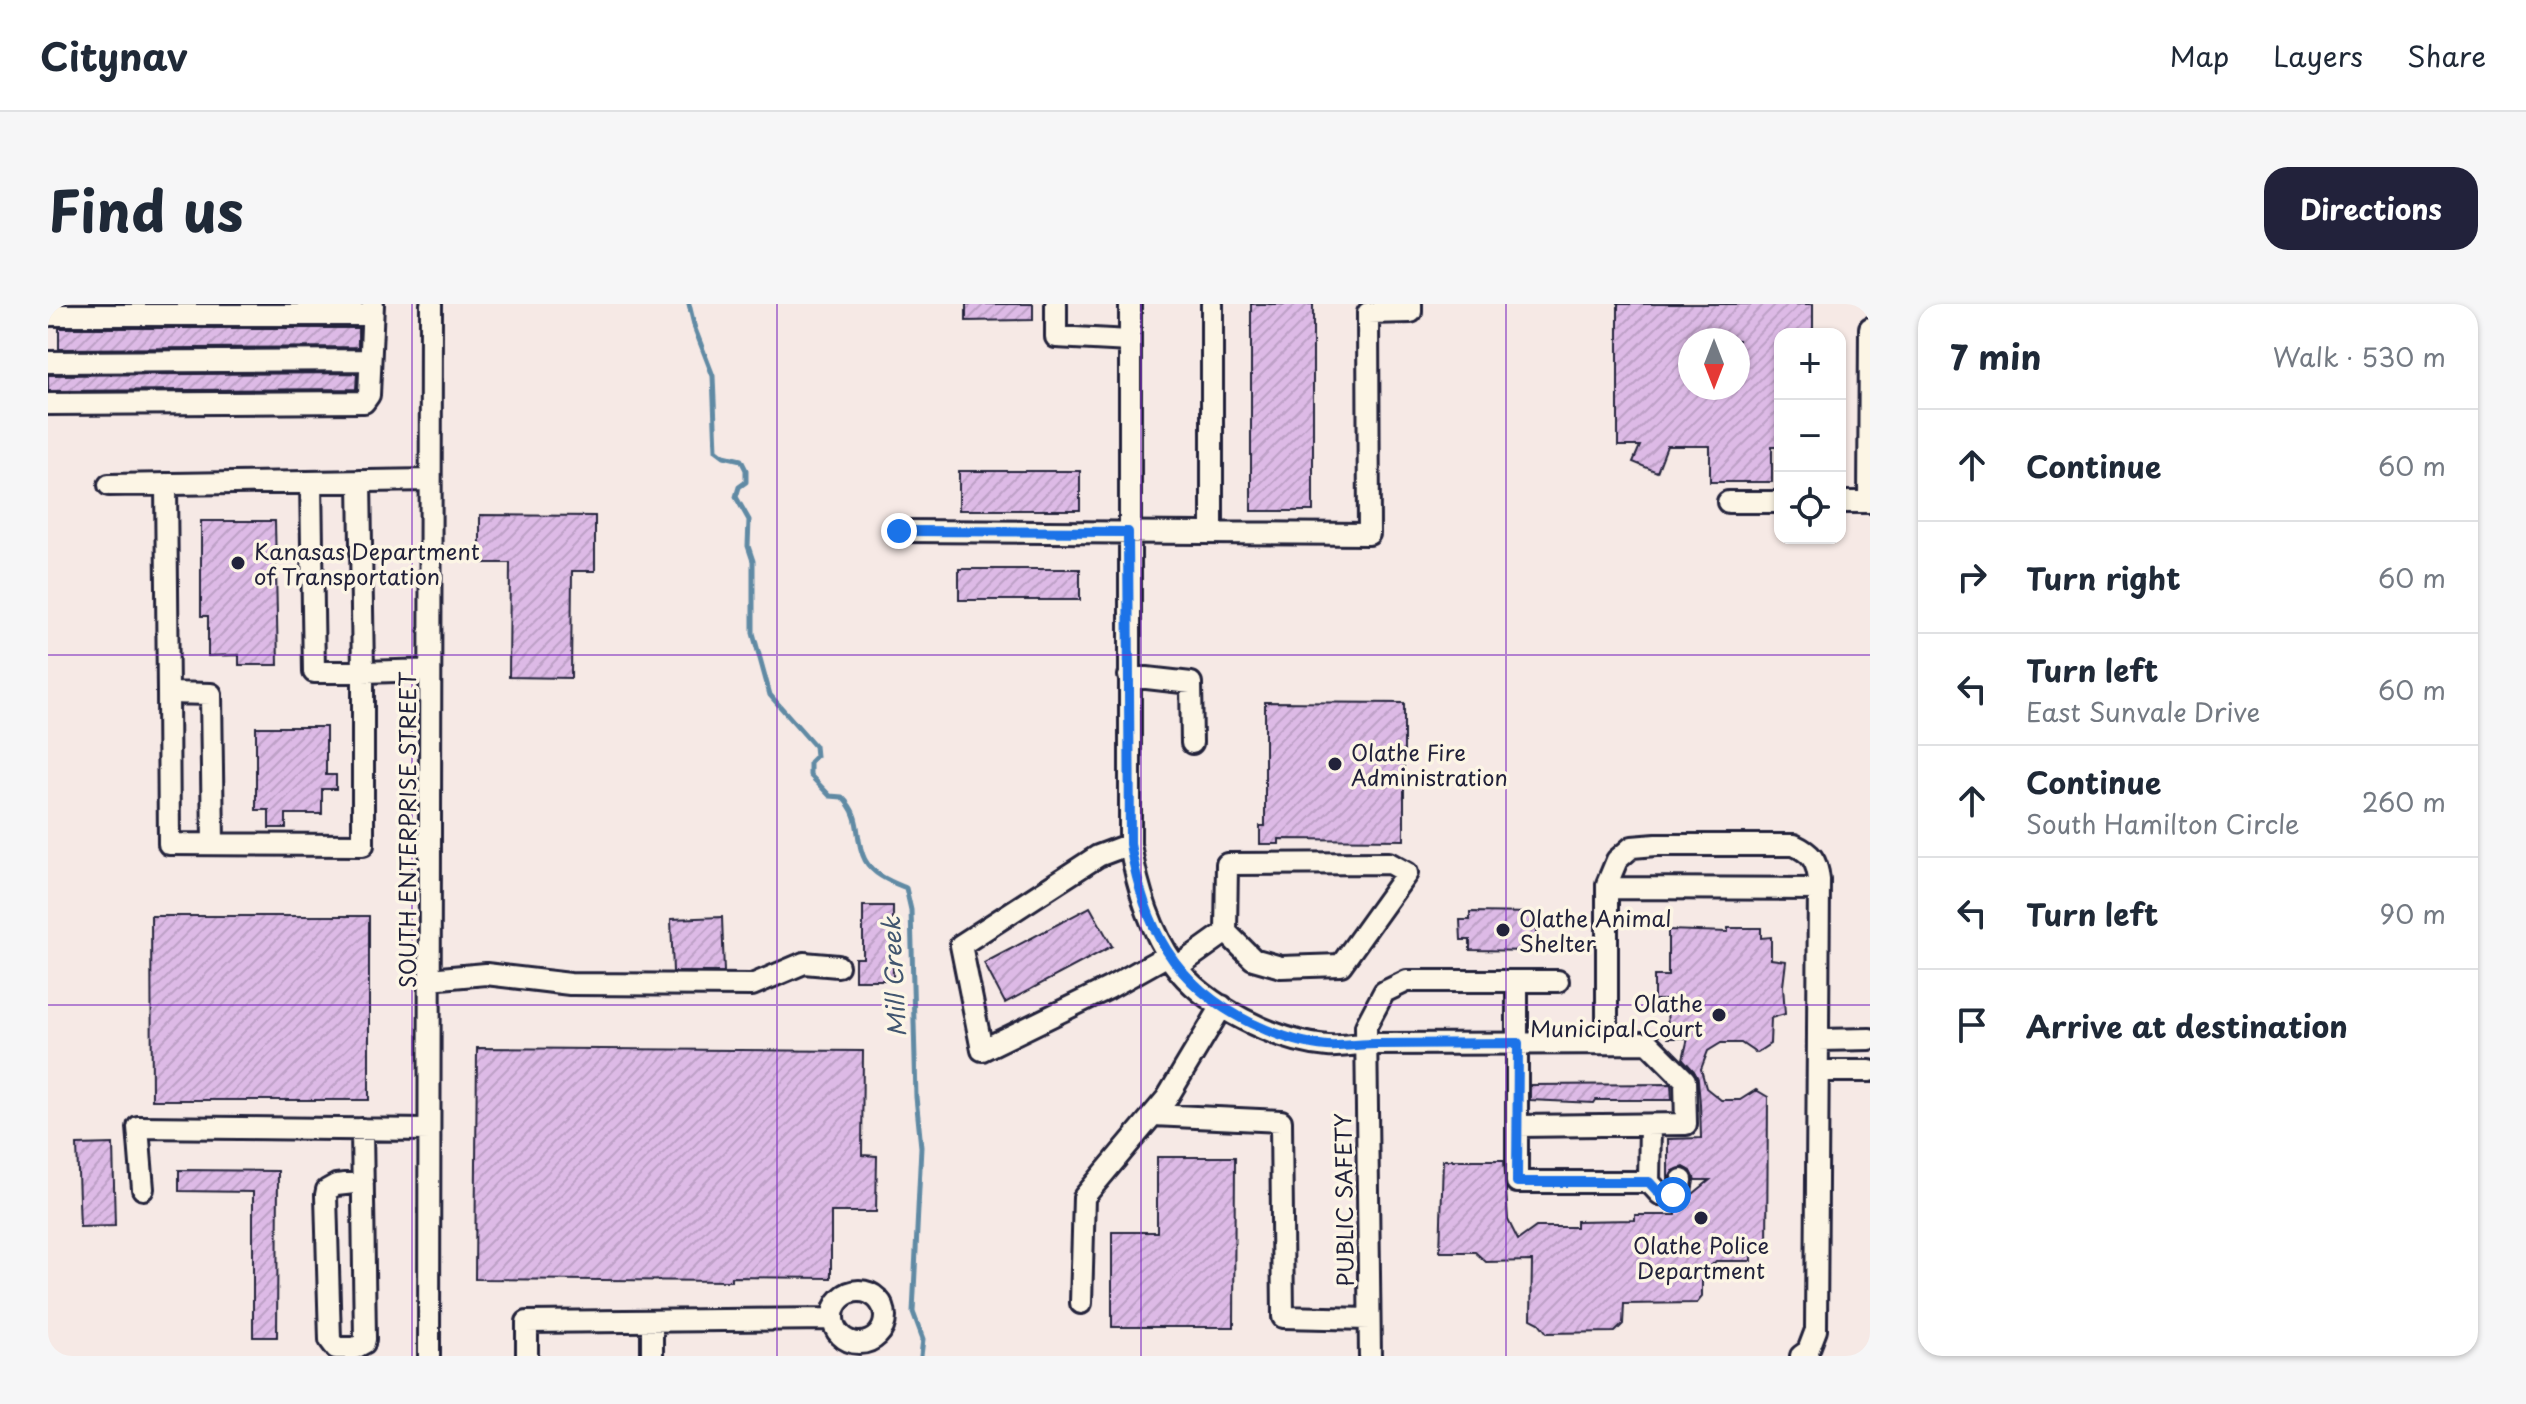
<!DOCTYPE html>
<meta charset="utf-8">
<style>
:root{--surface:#fff;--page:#f6f6f7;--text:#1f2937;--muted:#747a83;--line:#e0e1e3;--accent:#22223b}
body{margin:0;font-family:"Playpen Sans",sans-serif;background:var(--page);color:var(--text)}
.controls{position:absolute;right:24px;top:24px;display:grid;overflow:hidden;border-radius:16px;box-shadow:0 2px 6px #0004}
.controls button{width:72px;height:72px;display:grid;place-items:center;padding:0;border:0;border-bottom:2px solid var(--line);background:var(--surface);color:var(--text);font:40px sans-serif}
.compass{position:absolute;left:1630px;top:24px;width:72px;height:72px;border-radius:50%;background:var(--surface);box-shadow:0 2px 6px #0004;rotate:180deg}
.stop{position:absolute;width:24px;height:24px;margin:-18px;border:6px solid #1a73e8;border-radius:50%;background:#fff}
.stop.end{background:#1a73e8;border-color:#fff;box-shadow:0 2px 8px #0008}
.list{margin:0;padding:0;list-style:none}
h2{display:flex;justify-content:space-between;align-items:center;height:104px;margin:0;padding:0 32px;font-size:34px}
h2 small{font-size:26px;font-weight:400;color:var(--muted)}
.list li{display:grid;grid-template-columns:52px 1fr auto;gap:24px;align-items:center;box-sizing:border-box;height:112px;padding:0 32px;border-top:2px solid var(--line)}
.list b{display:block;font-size:30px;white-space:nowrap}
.list p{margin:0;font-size:26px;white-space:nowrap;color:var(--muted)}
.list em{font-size:26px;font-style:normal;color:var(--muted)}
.icon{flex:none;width:44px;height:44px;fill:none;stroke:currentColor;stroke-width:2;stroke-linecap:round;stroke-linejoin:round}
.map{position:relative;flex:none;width:1822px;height:1052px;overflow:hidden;border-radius:24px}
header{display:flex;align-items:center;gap:48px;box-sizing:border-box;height:112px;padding:0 40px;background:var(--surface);border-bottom:2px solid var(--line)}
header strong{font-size:38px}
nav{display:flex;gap:44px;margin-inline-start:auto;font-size:28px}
.intro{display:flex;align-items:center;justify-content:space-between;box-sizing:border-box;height:192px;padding:0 48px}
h1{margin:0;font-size:56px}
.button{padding:20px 36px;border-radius:24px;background:var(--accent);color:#fff;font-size:28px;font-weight:700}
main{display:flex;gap:48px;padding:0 48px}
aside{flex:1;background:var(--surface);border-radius:24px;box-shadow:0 2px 6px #0004}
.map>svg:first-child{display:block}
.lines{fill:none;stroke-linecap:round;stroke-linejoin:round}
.stream{stroke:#608aa4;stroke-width:5}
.building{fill:url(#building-hatch);stroke:#22223b;stroke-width:2;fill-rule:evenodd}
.minor-casing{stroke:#22223b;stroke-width:26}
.minor{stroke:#fcf5e5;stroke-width:20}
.route{stroke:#1a73e8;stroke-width:10}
.grid{fill:none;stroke:#7b2cbf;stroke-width:2;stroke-opacity:0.55}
.poi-dot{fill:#22223b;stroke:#fcf5e5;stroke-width:3}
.labels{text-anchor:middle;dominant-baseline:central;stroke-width:7;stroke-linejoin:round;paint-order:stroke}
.poi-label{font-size:22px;fill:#22223b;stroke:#fcf5e5;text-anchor:start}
.street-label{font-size:22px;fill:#22223b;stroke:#fcf5e5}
.water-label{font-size:24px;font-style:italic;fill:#415670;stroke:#fcf5e5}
</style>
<header>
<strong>Citynav</strong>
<nav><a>Map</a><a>Layers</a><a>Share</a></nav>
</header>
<div class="intro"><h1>Find us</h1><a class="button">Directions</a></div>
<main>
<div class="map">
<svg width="1822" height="1052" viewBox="0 0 1822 1052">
<defs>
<pattern id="building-hatch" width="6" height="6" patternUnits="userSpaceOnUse" patternTransform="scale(2)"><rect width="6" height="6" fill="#ddbae6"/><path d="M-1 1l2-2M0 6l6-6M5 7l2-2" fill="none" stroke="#bda0c6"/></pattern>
</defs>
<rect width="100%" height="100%" fill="#f6e9e5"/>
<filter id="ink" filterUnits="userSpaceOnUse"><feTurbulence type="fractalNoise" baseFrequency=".0125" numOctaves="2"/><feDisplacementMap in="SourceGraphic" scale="16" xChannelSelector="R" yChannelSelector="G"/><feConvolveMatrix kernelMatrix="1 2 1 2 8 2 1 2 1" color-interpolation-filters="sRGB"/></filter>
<g filter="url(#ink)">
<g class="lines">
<path class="stream" d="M641,0L647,25L665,72L668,146L676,152L693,156L698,166V178L691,183L688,193L701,216L700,242L705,257V329L722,391L767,442L768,452L762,458V471L782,492L794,493C816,515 805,532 817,556C825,571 844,578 858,584L863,606L868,793L873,843L865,1008L875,1035L873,1052"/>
</g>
<path class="building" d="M918,0H985V16L918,17Z
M1203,0H1265V207H1203Z
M1570,0H1765V30H1732V142H1724V178H1662V142H1619L1609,168L1585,158L1592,142H1570ZM1642,36H1690V84H1642Z
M11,24H310V43L11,45Z
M309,69L308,85L0,87V71Z
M911,167H1032V206H911Z
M432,211L547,212V267H524L523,374L461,373L462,259H432Z
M153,217H227L230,361H191V351L160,352V312H153Z
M911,265H1032V296H911Z
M1217,398L1356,399V536L1231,535V540H1212V522H1217Z
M208,423H278V471H288V485H274V510H238V524H221V506H208Z
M815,602H845V676H807V654H815Z
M1042,603L1064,642L957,699L936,659Z
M1422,608L1488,609V647L1422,646V636H1413L1412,616H1422Z
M103,612H321V796H104Z
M674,613L676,668H625L623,615Z
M1680,624H1713V634L1723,633V655L1738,657L1735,682L1737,710L1723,714L1722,740L1708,749L1693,739H1673L1660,747L1653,765L1658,784L1673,796H1692L1708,786L1720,793L1719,949H1703V957H1668L1654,970V993L1649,999L1576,1000L1575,1020L1567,1028L1499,1029L1491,1019L1483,1015L1484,957L1438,958L1427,948H1392L1395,856H1456L1460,916L1470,936L1488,923H1528V917L1587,916V911H1628V902L1641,896L1645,890L1662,876H1647L1643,867L1636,863L1625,867L1620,876V835L1653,834L1652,800L1650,775L1646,767L1635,755L1640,734H1620L1619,696H1606V672H1620V626L1680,628Z
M429,744L815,747L814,851L829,852L828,908H783V974L683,973V977L427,975Z
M1623,780L1624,796H1548L1546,799L1482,796V781Z
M65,840L67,922L32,923L29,841Z
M1109,853H1187L1186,1023H1064V928H1109Z
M131,866L230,867L229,1033H205V888L131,887Z"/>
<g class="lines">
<defs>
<path id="minor" d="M1008,0V33L1082,37
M1082,0V540C1089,583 1101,624 1126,660C1156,702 1229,738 1280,742C1292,743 1305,740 1317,740L1600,739L1637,776L1638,820L1469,822
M1164,0V229
M0,11H324
M0,58L322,56
M0,100L316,98L321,91L325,0
M312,177L315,368L382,366
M118,180L120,389
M61,181L382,176
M1680,198H1732
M1792,198H1821L1822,24
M851,227L1321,230L1320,9L1363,8V0
M1081,372L1143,379L1144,439
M165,540L163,390L120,389L121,540L315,541V368H266L263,178
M1082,540L1050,552L913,641L934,746L1061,684L1120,651
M1559,584L1771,585
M1129,663L1178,628L1205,655L1233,663L1293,661L1359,569L1341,559L1179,560L1178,628
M381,675L438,670L522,680L704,681L756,659L790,662
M1469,677V878H1601L1612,890L1621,891L1632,887L1634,876
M1771,736L1822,735
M1559,739V580L1569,556L1584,543L1608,541H1746C1763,549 1769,556 1771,576L1768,1026L1760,1047L1753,1052
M1771,767H1822
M1105,811L1233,817L1235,1013L1321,1015
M314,825L317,1035L316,1039L307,1044H288L282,1036L278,891L279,886L288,881L315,878
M1601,878L1602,821
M95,885L90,823L381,826
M785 1013a26 26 0 1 1 52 0a26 26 0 1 1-52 0Z
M1033,999L1036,893L1119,794L1174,702
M381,1052L383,0
M479,1052V1018L785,1015
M604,1052V1018
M1322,1052L1318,722L1336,688L1359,677H1510"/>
</defs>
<use href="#minor" class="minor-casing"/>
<use href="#minor" class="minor"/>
</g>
</g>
<g class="lines" filter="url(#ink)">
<path class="route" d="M851,227L1080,228L1082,540C1096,622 1125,681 1203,719C1226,730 1254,740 1279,742C1295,743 1312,740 1328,740C1375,740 1423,739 1470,739L1469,878H1601L1612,890L1625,891"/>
</g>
<path class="grid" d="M364,0V1052M729,0V1052M1093,0V1052M1458,0V1052M0,351H1822M0,701H1822"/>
<g class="poi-dot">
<circle cx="190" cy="259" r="8"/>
<circle cx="1287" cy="460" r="8"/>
<circle cx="1455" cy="626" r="8"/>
<circle cx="1671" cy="711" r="8"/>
<circle cx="1653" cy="914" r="8"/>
</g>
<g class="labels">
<g class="poi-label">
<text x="206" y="246">Kanasas Department<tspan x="206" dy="25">of Transportation</tspan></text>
<text x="1303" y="447">Olathe Fire<tspan x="1303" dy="25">Administration</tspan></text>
<text x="1471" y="613">Olathe Animal<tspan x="1471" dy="25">Shelter</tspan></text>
<text x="1655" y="698" text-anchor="end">Olathe<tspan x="1655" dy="25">Municipal Court</tspan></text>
<text x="1653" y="940" text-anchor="middle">Olathe Police<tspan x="1653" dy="25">Department</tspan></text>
</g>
<g class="street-label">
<text transform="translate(358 526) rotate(-90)">SOUTH ENTERPRISE STREET</text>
<text transform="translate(1295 896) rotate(-91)">PUBLIC SAFETY</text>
</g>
<g class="water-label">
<text transform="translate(845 673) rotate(-93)">Mill Creek</text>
</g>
</g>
</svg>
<div class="controls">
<button>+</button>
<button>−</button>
<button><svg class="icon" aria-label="locate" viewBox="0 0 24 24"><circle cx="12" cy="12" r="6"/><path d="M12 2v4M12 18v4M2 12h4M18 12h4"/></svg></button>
</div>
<svg class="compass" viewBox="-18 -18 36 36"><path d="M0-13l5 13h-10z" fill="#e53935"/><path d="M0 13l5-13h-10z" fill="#747a83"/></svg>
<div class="stop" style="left:1625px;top:891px"></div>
<div class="stop end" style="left:851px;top:227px"></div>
</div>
<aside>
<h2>7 min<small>Walk · 530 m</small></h2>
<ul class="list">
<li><svg class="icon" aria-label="ahead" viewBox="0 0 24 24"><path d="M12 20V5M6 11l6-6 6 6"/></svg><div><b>Continue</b></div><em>60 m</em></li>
<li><svg class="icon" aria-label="right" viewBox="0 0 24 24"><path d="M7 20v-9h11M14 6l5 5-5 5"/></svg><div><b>Turn right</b></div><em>60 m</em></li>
<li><svg class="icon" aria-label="left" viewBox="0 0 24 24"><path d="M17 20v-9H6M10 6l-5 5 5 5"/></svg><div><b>Turn left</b><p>East Sunvale Drive</p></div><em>60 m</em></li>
<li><svg class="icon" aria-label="ahead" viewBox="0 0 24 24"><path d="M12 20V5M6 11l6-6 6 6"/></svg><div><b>Continue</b><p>South Hamilton Circle</p></div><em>260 m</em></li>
<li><svg class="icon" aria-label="left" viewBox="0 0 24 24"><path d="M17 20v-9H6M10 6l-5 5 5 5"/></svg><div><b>Turn left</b></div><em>90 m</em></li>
<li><svg class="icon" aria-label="arrive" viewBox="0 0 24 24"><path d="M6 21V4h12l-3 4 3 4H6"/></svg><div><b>Arrive at destination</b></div></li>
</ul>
</aside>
</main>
